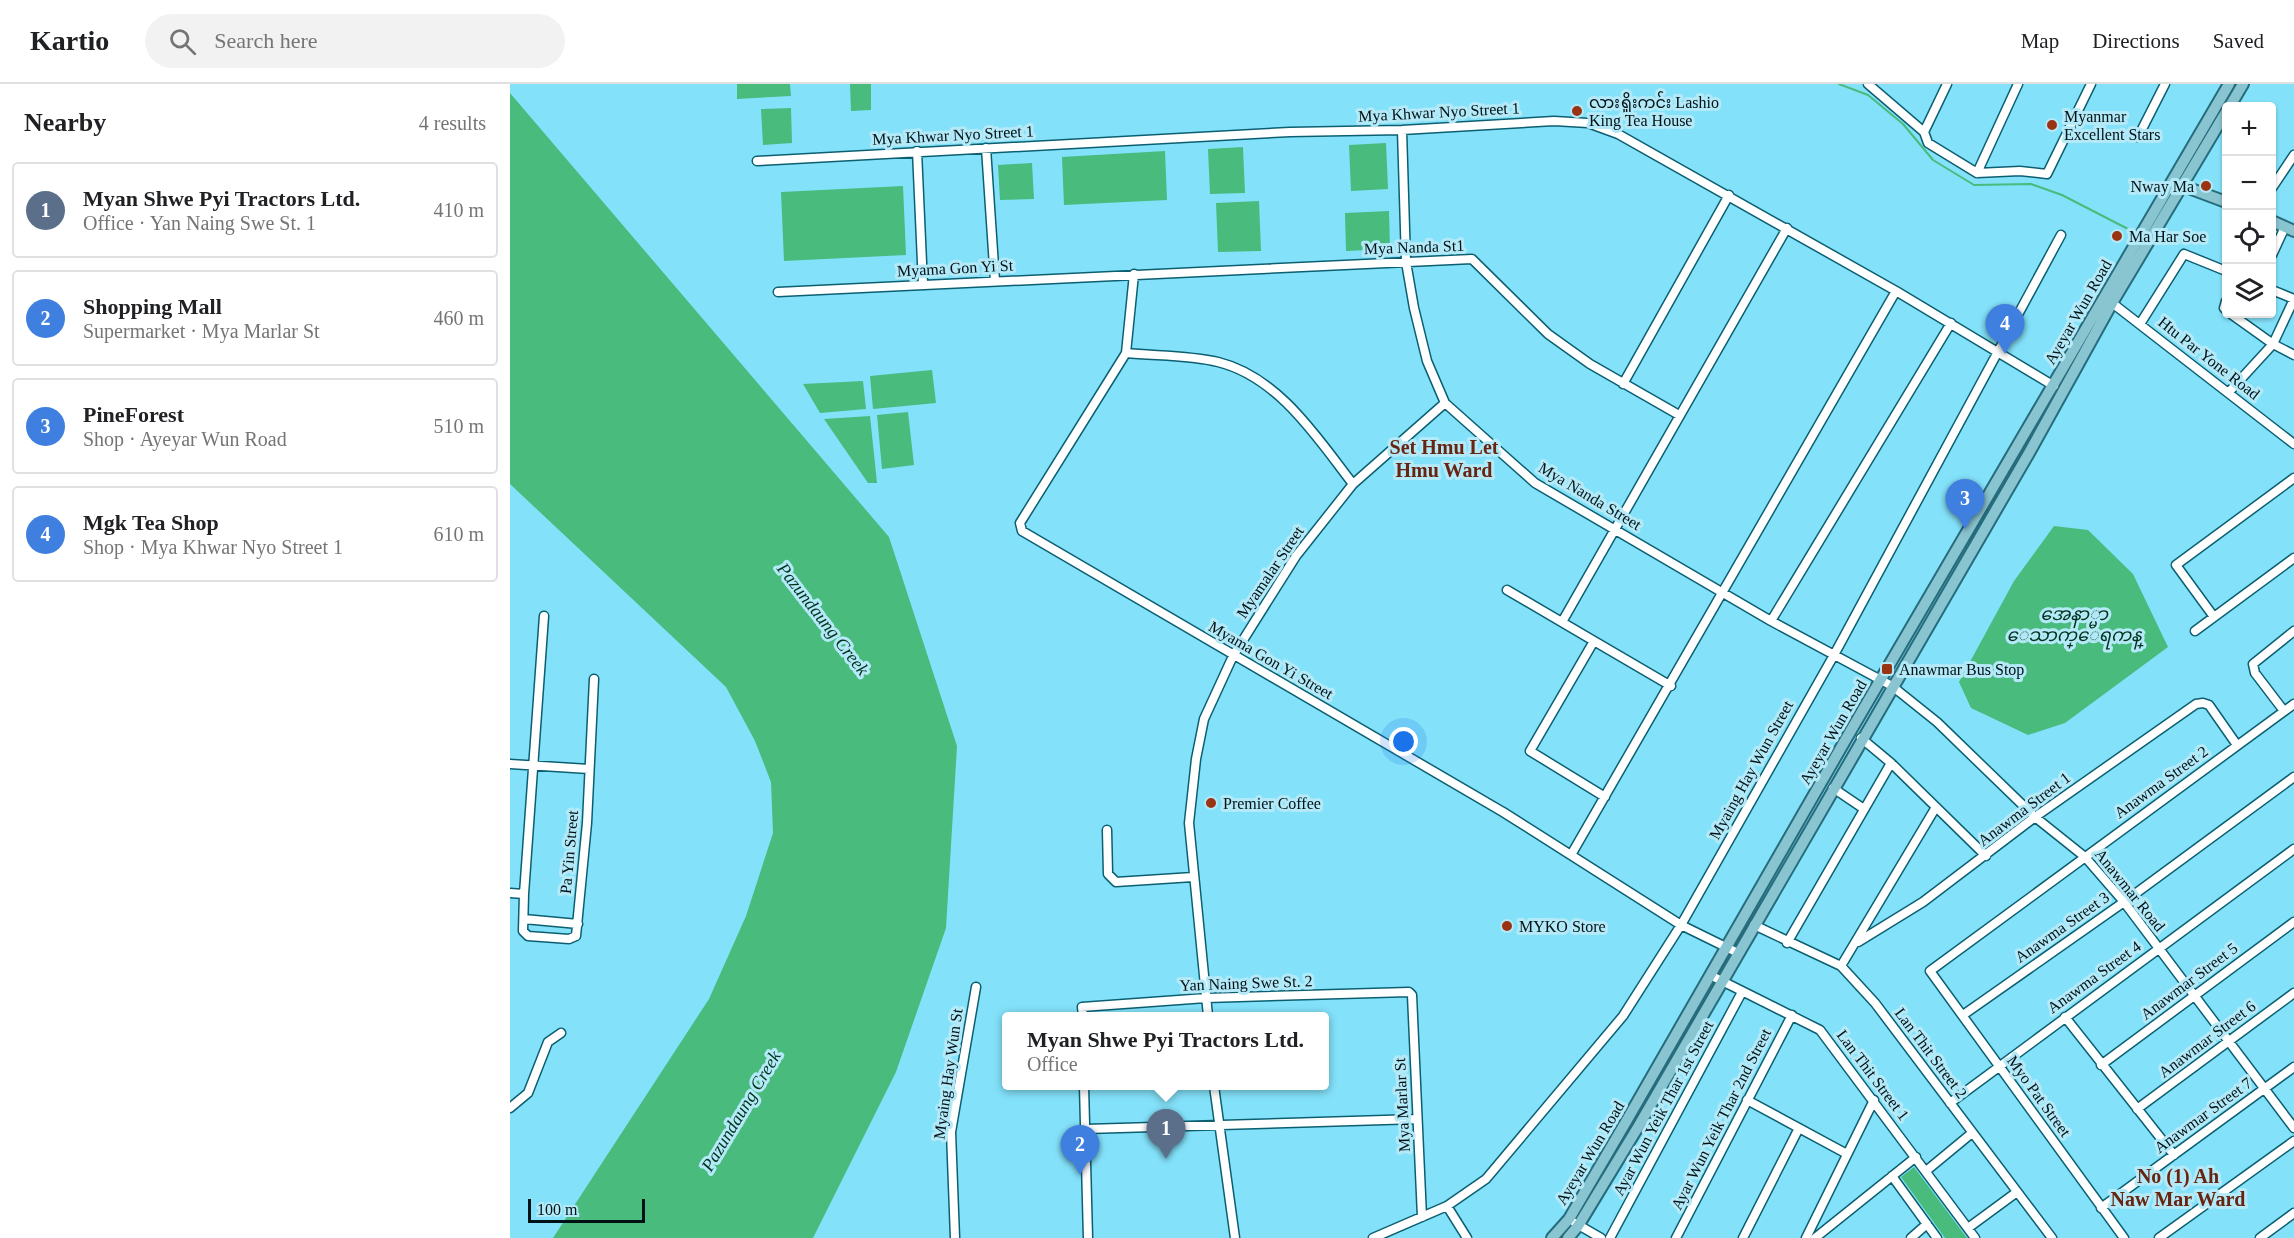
<!DOCTYPE html>
<meta charset="utf-8">
<style>
:root{--surface:#fff;--page:#f2f2f2;--text:#202124;--muted:#757577;--line:#e0e0e0;--accent:#9a3313}
body{margin:0;font-family:"Times New Roman","Noto Sans Myanmar",serif;background:var(--page);color:var(--text)}
.controls{position:absolute;right:18px;top:18px;display:grid;overflow:hidden;border-radius:6px;box-shadow:0 2px 4px #0004}
.controls button{width:54px;height:54px;display:grid;place-items:center;padding:0;border:0;border-bottom:2px solid var(--line);background:var(--surface);color:var(--text);font:30px sans-serif}
.scale{position:absolute;left:18px;bottom:15px;width:117px;box-sizing:border-box;padding-left:6px;border:3px solid #011217;border-top:0;font-size:16px;line-height:21px;white-space:nowrap;color:#011217;-webkit-text-stroke:4px #b4e9f8;paint-order:stroke}
.you{position:absolute;left:894px;top:658px;width:21px;height:21px;margin:-15px;border:4px solid #fff;border-radius:50%;background:#1a73e8;box-shadow:0 0 0 9px #1a73e833}
.badge{display:grid;place-items:center;width:39px;height:39px;border-radius:50%;background:var(--accent);color:#fff;font-size:20px;font-weight:700}
.pin{position:absolute;translate:-50% -50px;filter:drop-shadow(0 2px 3px #0008)}
.pin::after{content:'';position:absolute;top:32px;width:21px;height:18px;background:inherit;clip-path:polygon(0 0,100% 0,50% 100%)}
.popup{position:absolute;left:492px;top:928px;width:327px;height:78px;box-sizing:border-box;display:grid;place-content:center;border-radius:6px;background:var(--surface);filter:drop-shadow(0 2px 4px #0005);font-size:20px;white-space:nowrap;color:var(--muted)}
.popup b{font-size:22px;color:var(--text)}
.popup::after{content:'';position:absolute;left:50%;top:100%;margin-left:-12px;border:12px solid transparent;border-top-color:var(--surface)}
.list{margin:0;padding:0;list-style:none}
h2{display:flex;justify-content:space-between;align-items:center;height:78px;margin:0;padding:0 24px;font-size:26px}
h2 small{font-size:20px;font-weight:400;color:var(--muted)}
.list li{display:grid;grid-template-columns:39px 1fr auto;gap:18px;align-items:center;box-sizing:border-box;height:96px;margin:0 12px 12px;padding:0 12px;border:2px solid var(--line);border-radius:6px}
.list b{display:block;font-size:22px;white-space:nowrap}
.list p{margin:0;font-size:20px;white-space:nowrap;color:var(--muted)}
.list em{font-size:20px;font-style:normal;color:var(--muted)}
.icon{flex:none;width:33px;height:33px;fill:none;stroke:currentColor;stroke-width:2;stroke-linecap:round;stroke-linejoin:round}
.map{position:relative;flex:none;width:1784px;height:1154px;overflow:hidden}
header{display:flex;align-items:center;gap:36px;box-sizing:border-box;height:84px;padding:0 30px;background:var(--surface);border-bottom:2px solid var(--line)}
header strong{font-size:28px}
nav{display:flex;gap:33px;margin-inline-start:auto;font-size:21px}
.search{width:420px;height:54px;background:var(--page);display:flex;align-items:center;gap:15px;box-sizing:border-box;padding:0 21px;border-radius:33px;color:var(--muted);font-size:22px}
main{display:flex}
aside{flex:1;background:var(--surface)}
.map>svg:first-child{display:block}
.water{fill:#48bb7d}
.lines{fill:none;stroke-linecap:round;stroke-linejoin:round}
.stream{stroke:#48bb7d;stroke-width:2}
.minor-casing{stroke:#0b5f71;stroke-width:11}
.major-casing{stroke:#276c7c;stroke-width:14}
.minor{stroke:#fff;stroke-width:8}
.major{stroke:#89c4d1;stroke-width:10}
.poi-dot{fill:#9a3313;stroke:#b4e9f8;stroke-width:2}
.labels{text-anchor:middle;dominant-baseline:central;stroke-width:6;stroke-linejoin:round;paint-order:stroke}
.poi-label{font-size:16px;fill:#011217;stroke:#b4e9f8;text-anchor:start}
.street-label{font-size:16px;fill:#011217;stroke:#b4e9f8}
.water-label{font-size:18px;font-style:italic;fill:#00331b;stroke:#b4e9f8}
.quarter-label{font-size:20px;font-weight:bold;fill:#672511;stroke:#b4e9f8}
</style>
<header>
<strong>Kartio</strong>
<div class="search"><svg class="icon" aria-label="search" viewBox="0 0 24 24"><circle cx="10" cy="10" r="6"/><path d="M15 15l6 6"/></svg>Search here</div>
<nav><a>Map</a><a>Directions</a><a>Saved</a></nav>
</header>
<main>
<aside>
<h2>Nearby<small>4 results</small></h2>
<ul class="list">
<li><span class="badge" style="background:#5c6f8a">1</span><div><b>Myan Shwe Pyi Tractors Ltd.</b><p>Office · Yan Naing Swe St. 1</p></div><em>410 m</em></li>
<li><span class="badge" style="background:#3f7fe0">2</span><div><b>Shopping Mall</b><p>Supermarket · Mya Marlar St</p></div><em>460 m</em></li>
<li><span class="badge" style="background:#3f7fe0">3</span><div><b>PineForest</b><p>Shop · Ayeyar Wun Road</p></div><em>510 m</em></li>
<li><span class="badge" style="background:#3f7fe0">4</span><div><b>Mgk Tea Shop</b><p>Shop · Mya Khwar Nyo Street 1</p></div><em>610 m</em></li>
</ul>
</aside>
<div class="map">
<svg width="1784" height="1154" viewBox="0 0 1784 1154">
<rect width="100%" height="100%" fill="#83e2fa"/>
<path class="water" d="M227,0H280L281,12L227,15Z
M340,0H361V26L341,27Z
M0,9L379,453L447,662L436,844L386,988L303,1154H43L199,915L236,832L263,749L261,698L245,657L216,603L0,400Z
M281,24L282,59L253,61L251,25Z
M876,59L878,105L841,107L839,61Z
M733,63L735,109L700,110L698,65Z
M655,67L657,116L554,121L552,73Z
M522,79L524,115L490,116L488,81Z
M393,102L396,171L274,177L271,108Z
M749,117L751,167L708,168L706,119Z
M879,127L880,165L836,167L835,129Z
M422,286L426,319L363,325L360,292Z
M353,297L356,325L310,329L293,300Z
M398,328L404,381L372,385L367,331Z
M360,332L367,399H358L314,335Z
M1544,442L1578,446L1623,490L1658,563L1555,639L1518,651L1461,624L1449,598L1504,497Z
M1404,1083L1457,1154H1435L1391,1093Z"/>
<g class="lines">
<path class="stream" d="M1329,0L1358,11L1393,40L1423,76L1464,101L1521,100L1552,111L1620,146"/>
<defs>
<path id="minor" d="M1358,0L1414,48L1418,59L1467,89L1510,87L1537,90L1581,0
M892,46L896,178L904,224L917,277L935,319L1025,399L1261,537L1382,602L1427,638L1525,733L1575,773L1614,818L1784,1044
M1414,48L1437,0
M1628,53L1655,0
M476,64L485,197
M407,67L413,201
M247,77L780,48L892,46L1044,37L1078,39L1108,50L1386,207L1544,302
M1467,89L1508,0
M1762,104L1784,71
M1762,171L1775,143
M624,190L616,269L510,439L512,447L993,728L1171,841L1228,869
M268,208L962,175L1038,250L1080,280L1169,331
M1597,215L1784,360
M1716,217L1714,224L1716,226
M1721,230L1763,260L1784,271
M1630,240L1674,170L1716,187
M616,269C646,272 679,271 708,278C769,293 808,355 843,400
M1113,300L1219,111
M1719,308L1763,260L1784,215L1762,206
M997,506L1084,557
M34,532L14,810L13,847L18,852L59,855L66,852L77,739L84,595
M1704,533L1666,481L1784,394
M1261,537L1441,239
M1052,538L1277,144
M1685,547L1784,474
M1774,627L1745,589L1743,580L1784,547
M1351,654L1381,679L1476,772
M0,680L79,685
M1323,704L1354,725
M1095,713L1020,667L1084,557L1161,602
M597,746L598,790L606,798L683,793
M1061,771L1386,207
M0,809L14,810
M14,835L68,840
M1244,841L1331,882L1365,919L1542,1154
M1348,858L1413,818L1525,733L1686,620L1693,619L1699,621L1727,661
M1277,859L1381,679
M1331,882L1426,723
M1200,891L1310,946L1465,1154
M1453,931L1614,818L1784,693
M573,932L572,923L696,914L899,908L902,911L912,1133
M698,932L679,739L686,675L694,635L723,572L786,472L843,400L935,319
M1555,933L1664,1071
M1591,981L1784,838
M574,1002L578,1154
M704,1002L725,1154
M1237,1016L1337,1070
M1440,1019L1784,765
M0,1024L18,1009L38,958L51,949
M1627,1025L1784,909
M576,1045L907,1035
M1416,1087L1462,1049
M1382,1092L1427,1154
M937,1122L957,1154
M1591,1124L1784,983
M1065,1139L1091,1154
M1458,1144L1507,1108
M445,1154L441,1048L466,903
M863,1154L937,1122L976,1095L1113,932L1171,841L1324,571L1551,151
M1100,1154L1232,908
M1166,1154L1282,931
M1233,1154L1289,1044
M1296,1154L1364,1016
M1305,1154L1406,1073
M1401,1154L1417,1140
M1614,1154L1420,887L1784,620
M1649,1154L1784,1057
M1750,1154L1784,1129"/>
<path id="major" d="M1720,22L1733,0
M1668,100L1716,118
M1762,137L1784,147
M1042,1154L1059,1135L1117,1036L1340,648L1719,0
M1058,1154L1068,1142L1128,1043L1519,369L1602,219L1716,28"/>
</defs>
<use href="#minor" class="minor-casing"/>
<use href="#major" class="major-casing"/>
<use href="#minor" class="minor"/>
<use href="#major" class="major"/>
</g>
<g class="poi-dot">
<circle cx="1067" cy="27" r="6"/>
<circle cx="1542" cy="41" r="6"/>
<circle cx="1696" cy="102" r="6"/>
<circle cx="1607" cy="152" r="6"/>
<rect x="1371" y="579" width="12" height="12" rx="3"/>
<circle cx="701" cy="719" r="6"/>
<circle cx="997" cy="842" r="6"/>
</g>
<g class="labels">
<g class="poi-label">
<text x="1079" y="18">လားရှိုးကင်း Lashio<tspan x="1079" dy="18">King Tea House</tspan></text>
<text x="1554" y="32">Myanmar<tspan x="1554" dy="18">Excellent Stars</tspan></text>
<text x="1684" y="102" text-anchor="end">Nway Ma</text>
<text x="1619" y="152">Ma Har Soe</text>
<text x="1389" y="585">Anawmar Bus Stop</text>
<text x="713" y="719">Premier Coffee</text>
<text x="1009" y="842">MYKO Store</text>
</g>
<g class="street-label">
<text transform="translate(929 28) rotate(-3)">Mya Khwar Nyo Street 1</text>
<text transform="translate(443 51) rotate(-3)">Mya Khwar Nyo Street 1</text>
<text transform="translate(904 163) rotate(-2)">Mya Nanda St1</text>
<text transform="translate(445 184) rotate(-3)">Myama Gon Yi St</text>
<text transform="translate(1568 228) rotate(-60)">Ayeyar Wun Road</text>
<text transform="translate(1699 274) rotate(38)">Htu Par Yone Road</text>
<text transform="translate(1080 412) rotate(31)">Mya Nanda Street</text>
<text transform="translate(760 488) rotate(-56)">Myamalar Street</text>
<text transform="translate(761 576) rotate(30)">Myama Gon Yi Street</text>
<text transform="translate(1323 648) rotate(-60)">Ayeyar Wun Road</text>
<text transform="translate(1241 686) rotate(-61)">Myaing Hay Wun Street</text>
<text transform="translate(1651 698) rotate(-36)">Anawma Street 2</text>
<text transform="translate(1514 725) rotate(-37)">Anawma Street 1</text>
<text transform="translate(59 768) rotate(-85)">Pa Yin Street</text>
<text transform="translate(1620 806) rotate(51)">Anawmar Road</text>
<text transform="translate(1552 843) rotate(-35)">Anawma Street 3</text>
<text transform="translate(1584 893) rotate(-36)">Anawma Street 4</text>
<text transform="translate(1679 897) rotate(-37)">Anawmar Street 5</text>
<text transform="translate(736 899) rotate(-2)">Yan Naing Swe St. 2</text>
<text transform="translate(1697 955) rotate(-37)">Anawmar Street 6</text>
<text transform="translate(1421 969) rotate(53)">Lan Thit Street 2</text>
<text transform="translate(438 990) rotate(-82)">Myaing Hay Wun St</text>
<text transform="translate(1363 991) rotate(53)">Lan Thit Street 1</text>
<text transform="translate(1529 1012) rotate(54)">Myo Pat Street</text>
<text transform="translate(892 1021) rotate(-93)">Mya Marlar St</text>
<text transform="translate(1153 1024) rotate(-62)">Ayar Wun Yeik Thar 1st Street</text>
<text transform="translate(1693 1031) rotate(-36)">Anawmar Street 7</text>
<text transform="translate(1211 1035) rotate(-63)">Ayar Wun Yeik Thar 2nd Street</text>
<text transform="translate(1080 1069) rotate(-59)">Ayeyar Wun Road</text>
</g>
<g class="water-label">
<text x="1564" y="530">အေနာ္မာ<tspan x="1564" dy="21">ေသာက္ေရကန္</tspan></text>
<text transform="translate(313 535) rotate(52)">Pazundaung Creek</text>
<text transform="translate(231 1027) rotate(-59)">Pazundaung Creek</text>
</g>
<g class="quarter-label">
<text x="934" y="363">Set Hmu Let<tspan x="934" dy="23">Hmu Ward</tspan></text>
<text x="1668" y="1092">No (1) Ah<tspan x="1668" dy="23">Naw Mar Ward</tspan></text>
</g>
</g>
</svg>
<div class="controls">
<button>+</button>
<button>−</button>
<button><svg class="icon" aria-label="locate" viewBox="0 0 24 24"><circle cx="12" cy="12" r="6"/><path d="M12 2v4M12 18v4M2 12h4M18 12h4"/></svg></button>
<button><svg class="icon" aria-label="layers" viewBox="0 0 24 24"><path d="M12 4l9 5-9 5-9-5zM3 14l9 5 9-5"/></svg></button>
</div>
<div class="scale">100 m</div>
<div class="you"></div>
<div class="pin badge" style="left:656px;top:1075px;background:#5c6f8a">1</div>
<div class="popup"><b>Myan Shwe Pyi Tractors Ltd.</b>Office</div>
<div class="pin badge" style="left:570px;top:1091px;background:#3f7fe0">2</div>
<div class="pin badge" style="left:1455px;top:445px;background:#3f7fe0">3</div>
<div class="pin badge" style="left:1495px;top:270px;background:#3f7fe0">4</div>
</div>
</main>
